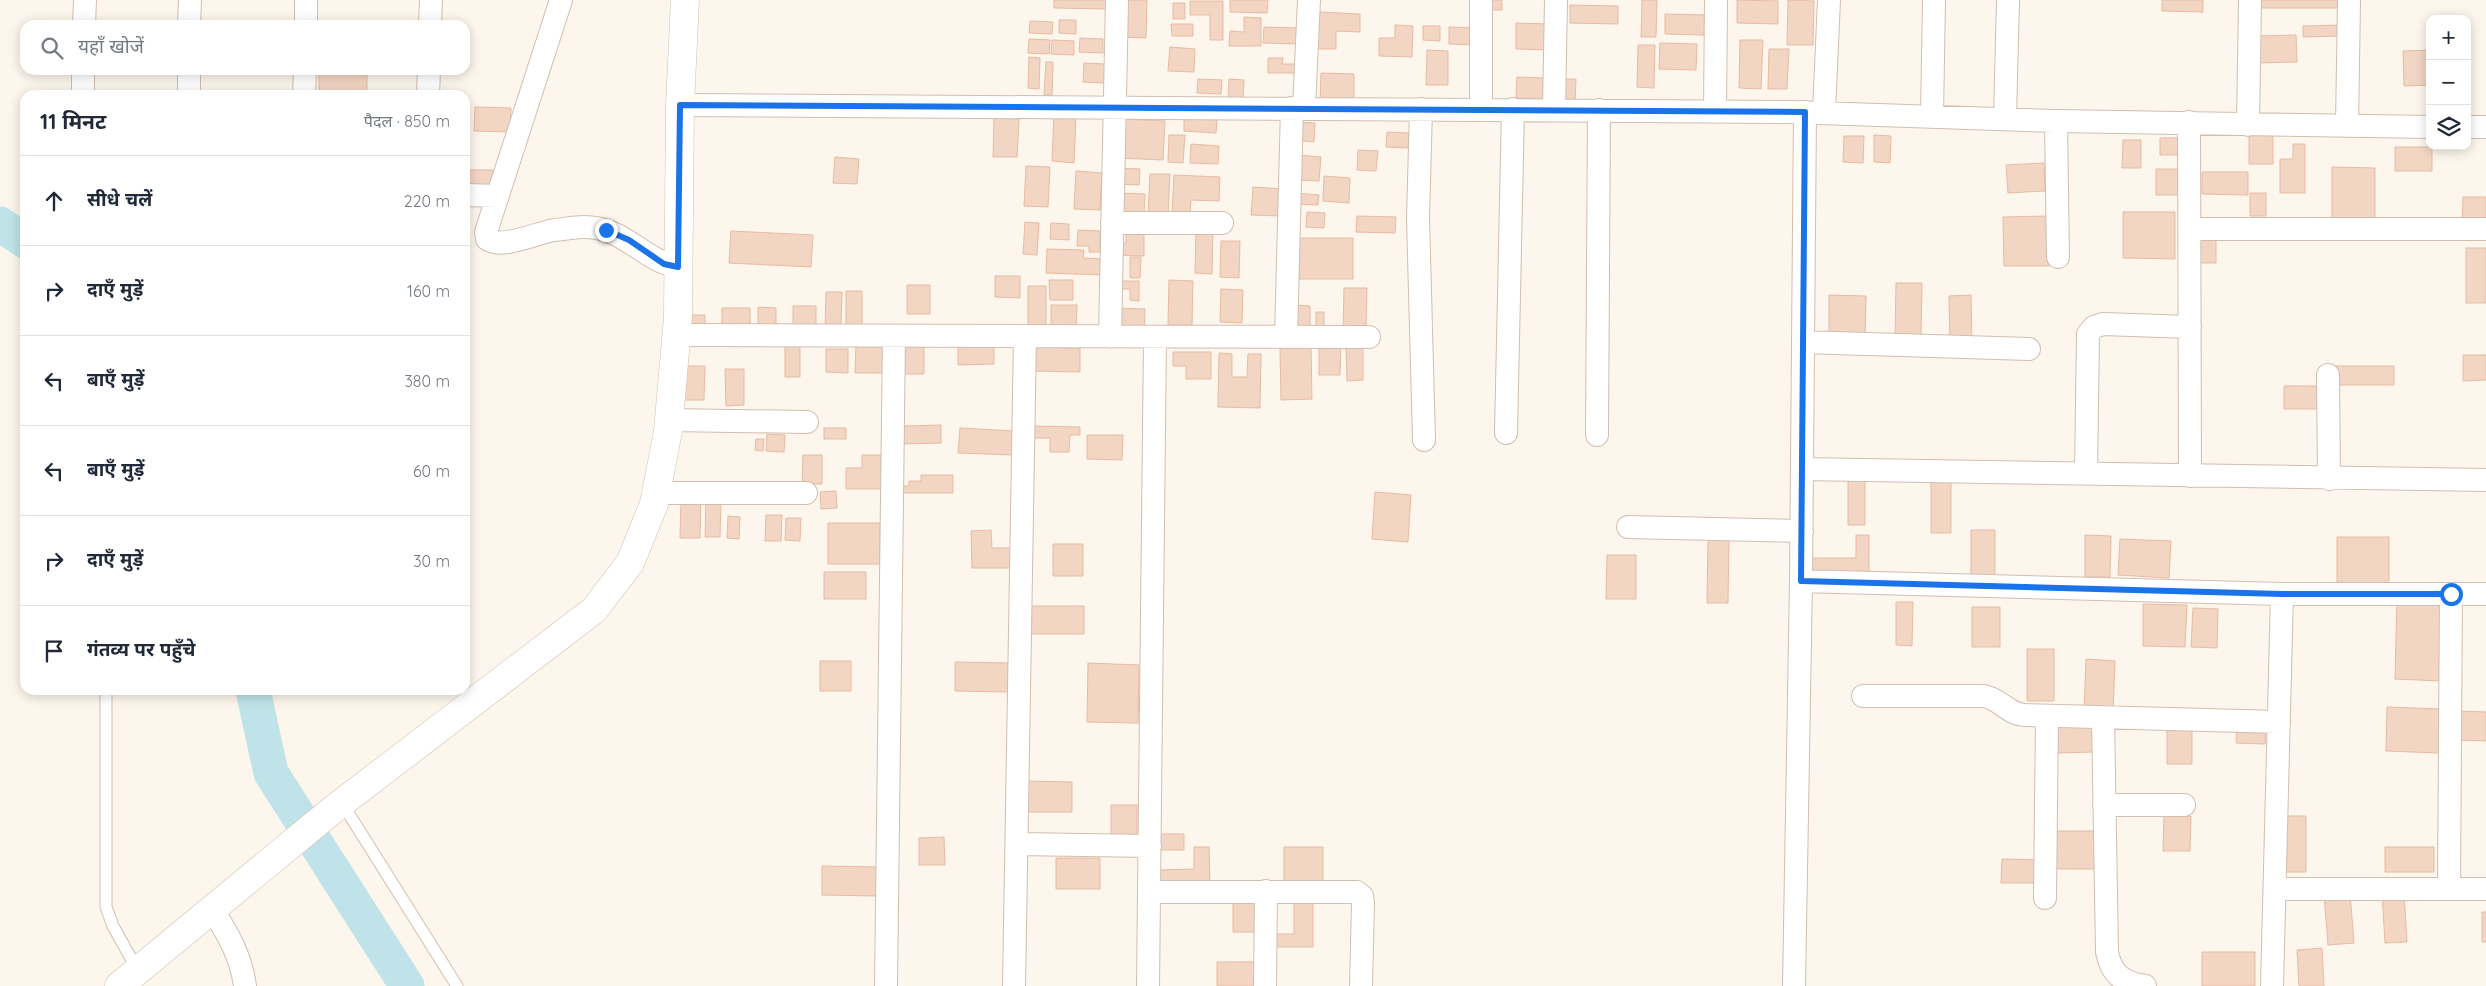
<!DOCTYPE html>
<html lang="hi">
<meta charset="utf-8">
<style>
:root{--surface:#fff;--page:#f6f6f7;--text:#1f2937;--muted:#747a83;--line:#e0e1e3}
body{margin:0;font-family:Quicksand,"Noto Sans Devanagari",sans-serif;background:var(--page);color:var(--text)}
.controls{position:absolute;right:15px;top:15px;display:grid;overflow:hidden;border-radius:10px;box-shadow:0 2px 12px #0003}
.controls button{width:45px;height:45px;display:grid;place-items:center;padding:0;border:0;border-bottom:1px solid var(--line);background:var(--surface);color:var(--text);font:25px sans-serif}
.stop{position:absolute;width:15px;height:15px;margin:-11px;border:4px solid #1a73e8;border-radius:50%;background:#fff}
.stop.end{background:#1a73e8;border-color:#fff;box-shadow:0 1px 5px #0008}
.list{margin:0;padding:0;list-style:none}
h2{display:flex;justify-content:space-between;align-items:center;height:65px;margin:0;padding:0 20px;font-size:21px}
h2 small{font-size:16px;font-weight:400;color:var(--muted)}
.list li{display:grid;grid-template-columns:32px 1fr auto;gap:15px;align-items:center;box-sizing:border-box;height:90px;padding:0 20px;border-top:1px solid var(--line)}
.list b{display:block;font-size:19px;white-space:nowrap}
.list em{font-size:16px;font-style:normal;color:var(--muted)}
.icon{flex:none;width:28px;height:28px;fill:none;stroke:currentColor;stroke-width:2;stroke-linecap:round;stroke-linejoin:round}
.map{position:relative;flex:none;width:2486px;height:986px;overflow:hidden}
.search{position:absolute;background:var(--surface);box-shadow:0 2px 12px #0003;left:20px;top:20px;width:450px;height:55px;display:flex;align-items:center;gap:12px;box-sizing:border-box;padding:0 18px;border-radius:15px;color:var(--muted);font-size:19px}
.panel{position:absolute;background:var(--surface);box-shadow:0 2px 12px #0003;left:20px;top:90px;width:450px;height:605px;border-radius:15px}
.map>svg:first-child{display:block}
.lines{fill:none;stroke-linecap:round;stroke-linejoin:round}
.river{stroke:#bfe3e8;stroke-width:35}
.building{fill:#f3d5c3;stroke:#e6bba3}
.service-casing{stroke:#d1beb0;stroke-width:13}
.minor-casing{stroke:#d1beb0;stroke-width:24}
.tertiary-casing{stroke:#d1beb0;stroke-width:29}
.service{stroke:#fff;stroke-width:11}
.minor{stroke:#fff;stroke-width:22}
.tertiary{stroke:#fff;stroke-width:28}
.route{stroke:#1a73e8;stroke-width:6}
</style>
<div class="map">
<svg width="2486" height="986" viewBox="0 0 2486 986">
<rect width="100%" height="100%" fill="#fdf6ec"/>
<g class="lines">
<path class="river" d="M0,224L25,241
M253,690L271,773L407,986"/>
</g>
<path class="building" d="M1054,0H1109V9L1054,8Z
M1122,0H1147L1146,38L1121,37Z
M1230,0H1268L1267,13L1230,12Z
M1487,0H1502V10H1487Z
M1642,0H1657L1656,37H1641Z
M1737,0L1778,1V24L1737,23Z
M1788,0L1814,1L1813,45H1787Z
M2162,0H2203V12L2162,11Z
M2257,0H2343V8H2257Z
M1190,1H1223V40H1210V15H1190Z
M1173,3H1185V19H1173Z
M1570,5L1618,6V24L1570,23Z
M1319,12L1360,14V32L1336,31V49H1318Z
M1665,14L1705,15L1704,35L1665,34Z
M1244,17L1261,18V46H1229L1230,31L1244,32Z
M1059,20H1076V34L1059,33Z
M1030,21L1053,22L1052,34L1029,33Z
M1516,23L1549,24L1548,50L1516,49Z
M1171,24H1193V36H1172Z
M1395,25L1413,26L1412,57L1379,56V38H1395Z
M2341,25V36L2303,37V26Z
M1423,26H1440V41L1423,40Z
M1264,27L1298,28L1297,44L1263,43Z
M1449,27L1478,28L1477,45L1449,44Z
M2296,35L2297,62L2258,63L2257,36Z
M1080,38L1103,39V53L1079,52Z
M1029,39L1050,40L1049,54L1028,53Z
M1052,40L1074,41V55L1051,54Z
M1740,40H1763L1761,89L1739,88Z
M1660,43L1697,44L1696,70L1659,69Z
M1638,45H1655L1654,88L1637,87Z
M1170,47L1195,49L1194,72L1168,71Z
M1769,49H1789L1787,89H1768Z
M1427,50L1448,51V85H1426Z
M2430,50V85L2404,86L2403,51Z
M1029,57L1040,58L1039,89L1028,88Z
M1268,58H1283L1282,64H1298V73H1268Z
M1046,62H1053L1052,95H1044Z
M1084,63L1105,64L1104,83L1083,82Z
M319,70H367V93H319Z
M1321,73L1354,74V105L1320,104Z
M1517,77L1547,78L1546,99L1516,98Z
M1198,79L1222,80L1221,94L1197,93Z
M1229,79L1244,80L1243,99L1228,98Z
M1561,79H1576L1575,105H1560Z
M475,107L511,108L510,132L474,131Z
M1054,115L1076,116L1074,163L1052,161Z
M1184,117L1217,119L1216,133L1184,131Z
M994,118L1019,119L1017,157H993Z
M1120,119L1165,121L1163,160L1118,158Z
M1293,122L1315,123L1314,142L1291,140Z
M2249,130L2273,131V164H2249Z
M1387,132L1409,133L1408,148L1386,147Z
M1169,135H1185L1183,163L1168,162Z
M1874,135L1891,136L1890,163L1874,162Z
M1844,136H1864L1863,163L1843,162Z
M2160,138H2180V155H2160Z
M2123,140H2141V168H2122Z
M1191,144L1219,146L1218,164L1190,163Z
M2293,144H2305V193H2280V159H2293Z
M2395,147H2432V171H2395Z
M1358,150L1378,151L1376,171L1357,170Z
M1298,155L1321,157L1319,181L1297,180Z
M835,157L859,159L857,184L833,183Z
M2044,163L2045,191L2008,193L2006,165Z
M1026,166L1050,167L1048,207L1024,206Z
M2332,167L2375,168V222H2332Z
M1116,168L1140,169L1139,185L1116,184Z
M2156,169H2181V195H2156Z
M465,170H493V198H465Z
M1076,171L1102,173L1100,210L1074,209Z
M2202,172H2248V195L2202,194Z
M1150,174H1170L1168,216L1148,215Z
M1174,175L1220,177L1219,201L1191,200L1190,214L1172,213Z
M1324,176L1350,178L1349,203L1323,201Z
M1253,187L1282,189L1280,216L1251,215Z
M1118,193L1145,194L1144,215L1117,214Z
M1295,193L1319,195L1318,205L1294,204Z
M2250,193H2266V216H2250Z
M2463,197H2486V225H2462Z
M1307,212L1325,213L1324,228L1306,227Z
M2123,212H2175V259L2123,258Z
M1357,216L1396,217L1395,233L1356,232Z
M2048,216L2049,266H2004L2003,217Z
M1025,222L1039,223L1037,255L1023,254Z
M1051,223L1069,224V240L1050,239Z
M1078,230L1100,231V252H1089V246H1077Z
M1196,230H1213L1212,274L1195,273Z
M2195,230H2216V263H2195Z
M731,231L813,235L811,267L729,263Z
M1126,231H1144V256L1118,255V243H1126Z
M1299,238H1353V279H1299Z
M1221,241H1240L1239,278L1220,277Z
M2466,248H2486V303H2466Z
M1047,249L1084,250L1083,258L1104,259L1103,275L1046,273Z
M1130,257H1141L1140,278H1130Z
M995,276H1020V298L995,297Z
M1049,280H1073V300H1050Z
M1169,280L1193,281L1192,325H1168Z
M1116,281H1139V301L1130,300V289H1116Z
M1896,283H1922L1921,339L1895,338Z
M907,285H930V314H907Z
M1028,286H1046V326H1028Z
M1344,288H1367L1366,332H1343Z
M1221,289L1243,290L1242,323L1220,322Z
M846,291H862V331H846Z
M826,292H842L841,330H825Z
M1829,295L1866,296L1865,342L1829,341Z
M1971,295L1972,342H1950L1949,296Z
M1051,305H1077L1076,333H1051Z
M1294,305L1310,306V339H1293Z
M793,306H816V329L793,328Z
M758,307L776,308V327H758Z
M722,308H750V329H722Z
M1116,308L1145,309L1144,339L1115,329Z
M1316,312H1324V336H1316Z
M688,315H705V328H688Z
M785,337H800V377H785Z
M958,338H994V364L958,365Z
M1319,343H1341L1340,375H1319Z
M856,344H887L886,373H855Z
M905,345H924V374H897V363H905Z
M1033,347L1080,348V372L1033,371Z
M1311,347L1312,399L1281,400L1280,348Z
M1346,347H1363V380L1347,381Z
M826,349H848V373L826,372Z
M1173,352H1211V379H1186V366H1173Z
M1219,353L1232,354V377H1247L1248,354H1261L1260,408L1218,407Z
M2463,355H2486V380L2463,381Z
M683,366H705L704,400H682Z
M2334,366H2394V385H2334Z
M725,369H744V405L726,406Z
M2284,386H2319V409H2284Z
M941,425V443L903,444V426Z
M1029,426L1080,427V435H1070L1069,452H1050V438H1028Z
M824,428H846V439H824Z
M960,428L1014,431L1013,455L958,453Z
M767,434L785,435L784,452L766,451Z
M1087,435H1123L1122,460L1087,459Z
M756,439H764L763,451L755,450Z
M803,455H822V484H802Z
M862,455H881L882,489H846V468H862Z
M921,475H953V493H899V486H909V481H921Z
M1848,475H1865V525H1848Z
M1931,481H1951V533H1931Z
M836,491L837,508L821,509L820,492Z
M1375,492L1411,495L1408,542L1372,539Z
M681,497H701L700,538H680Z
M706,499H721L720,537H705Z
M766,515H782L781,541H765Z
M728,516L740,517L739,539L727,538Z
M786,518H801L800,541L785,540Z
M828,523H880V564H828Z
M991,530L992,548H1011L1012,568H972L971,531Z
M1971,530H1995V577H1971Z
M1856,535H1869V581H1807V558H1856Z
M2085,535L2111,536L2110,577H2085Z
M2337,537H2389V585H2337Z
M1708,539H1729L1728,603H1707Z
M2120,539L2171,541L2169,578L2118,575Z
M1053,544H1083V576H1053Z
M1607,555H1636V599H1606Z
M824,572H866V599H824Z
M2397,600L2444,601L2441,681L2395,679Z
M1896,602H1913L1912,646L1896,645Z
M2143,604L2187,605L2185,647L2143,646Z
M1028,606H1084V634H1028Z
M1972,607H2000V647H1972Z
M2193,608L2218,609L2217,648L2191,647Z
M2027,649H2054V701H2027Z
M2086,659L2115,661L2113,714L2084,713Z
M820,661H851V691H820Z
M955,662L1010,663V692L955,691Z
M1088,663L1139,665L1138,723L1087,722Z
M2387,707L2441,709L2440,753L2386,751Z
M2458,711L2486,712V741L2457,740Z
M2237,724L2266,725L2265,744L2236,743Z
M2093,725V752L2057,753L2056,726Z
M2167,728H2192V764H2167Z
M1027,781L1072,782V812H1027Z
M1111,805H1137V843H1111Z
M2164,816H2191L2190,851H2163Z
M2280,816H2306V872H2280Z
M2052,831H2095V869H2051Z
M1150,834H1184V850H1149Z
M944,837L945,865H919V838Z
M1194,847H1209L1210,887H1156V870L1194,869Z
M1284,847H1323V887H1284Z
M2385,847H2434V872H2385Z
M1056,858H1100V889H1056Z
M2002,859L2041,860V883H2001Z
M822,866L878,867L877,896L822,895Z
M2404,891L2407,942L2385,943L2382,892Z
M2350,893L2354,943L2328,945L2324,894Z
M1294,899H1313V947H1273V934H1294Z
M1233,903H1257V932H1233Z
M2482,912H2486V942H2482Z
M2322,948L2324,986H2299L2297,950Z
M2202,952H2255V986H2202Z
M1217,962H1258V986H1217Z"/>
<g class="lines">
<defs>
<path id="service" d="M106,690V907L113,926L138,971
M342,803L457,986"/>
<path id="minor" d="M561,0L486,232L487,239C502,250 536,233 554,230C564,229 575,227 584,227C625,227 642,260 678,267
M84,25L85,0
M189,25L190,0
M306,25V0
M430,25L431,0
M83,95V70
M189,95V70
M304,95L305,70
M428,95L429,70
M680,105L1790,112L2056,121L2430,127
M1304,108L1309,0
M1421,109L1418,218L1424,440
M1481,109V0
M1554,110L1556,0
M1715,111L1716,0
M1824,112L1829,0
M1932,115L1934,0
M2005,118L2008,0
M2056,121L2058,257
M2189,122L2190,476
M2248,125L2250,0
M2347,126L2349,0
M2467,127H2486
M465,195L498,196
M1112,223H1222
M2190,229H2486
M676,335L1369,337
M1110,337L1117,0
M1286,337L1292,108
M1803,342L2029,349
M2328,375L2329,479
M669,420L807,422
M1506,433L1513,109
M1597,435L1599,110
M1802,469L2486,480
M2086,474L2088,334L2094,327L2103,324L2190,327
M656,493H806
M1628,527L1802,531
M1801,581L2282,594H2486
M1863,696H1984C2001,699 2007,714 2025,715L2279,722
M2103,717L2107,952C2111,974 2123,983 2145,986
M2104,805H2184
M1017,844L1150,846
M2449,888L2451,594
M2275,889H2486
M1149,892H1357L1362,896L1363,903L1361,986
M2045,898L2047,716
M212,909C228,934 241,956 245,986
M886,986L894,336
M1014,986L1025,336
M1148,986L1155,337
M1265,986L1266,891
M1794,986L1801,581L1805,112
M2272,986L2282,594"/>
<path id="tertiary" d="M119,986L335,808L594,610L630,563L654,504L668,431L678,317L680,105L685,0"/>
</defs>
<use href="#service" class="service-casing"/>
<use href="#minor" class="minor-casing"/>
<use href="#tertiary" class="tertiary-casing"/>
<use href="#service" class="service"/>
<use href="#minor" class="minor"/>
<use href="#tertiary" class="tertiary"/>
</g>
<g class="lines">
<path class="route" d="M606,230L629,240L664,264L678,267L680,105L1805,112L1801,581L2282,594H2451"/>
</g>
</svg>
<div class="controls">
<button>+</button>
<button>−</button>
<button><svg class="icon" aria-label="layers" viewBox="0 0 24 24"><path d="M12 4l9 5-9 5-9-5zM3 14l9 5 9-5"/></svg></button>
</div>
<div class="stop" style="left:2451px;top:594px"></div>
<div class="stop end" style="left:606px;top:230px"></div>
<div class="search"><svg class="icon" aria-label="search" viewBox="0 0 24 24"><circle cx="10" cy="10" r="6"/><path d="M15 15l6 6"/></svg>यहाँ खोजें</div>
<section class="panel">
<h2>11 मिनट<small>पैदल · 850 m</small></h2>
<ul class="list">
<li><svg class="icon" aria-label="ahead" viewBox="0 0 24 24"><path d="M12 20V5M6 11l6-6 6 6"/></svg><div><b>सीधे चलें</b></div><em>220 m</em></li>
<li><svg class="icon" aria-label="right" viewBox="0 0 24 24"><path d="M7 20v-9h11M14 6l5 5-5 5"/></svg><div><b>दाएँ मुड़ें</b></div><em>160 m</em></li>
<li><svg class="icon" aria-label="left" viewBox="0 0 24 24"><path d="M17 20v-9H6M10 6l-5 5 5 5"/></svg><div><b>बाएँ मुड़ें</b></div><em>380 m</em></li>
<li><svg class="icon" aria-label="left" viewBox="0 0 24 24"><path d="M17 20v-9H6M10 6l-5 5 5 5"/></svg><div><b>बाएँ मुड़ें</b></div><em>60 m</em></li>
<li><svg class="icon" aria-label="right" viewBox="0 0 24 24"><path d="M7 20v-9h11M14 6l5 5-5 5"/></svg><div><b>दाएँ मुड़ें</b></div><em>30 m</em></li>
<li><svg class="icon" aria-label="arrive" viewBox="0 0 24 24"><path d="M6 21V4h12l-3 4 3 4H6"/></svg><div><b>गंतव्य पर पहुँचे</b></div></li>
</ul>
</section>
</div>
